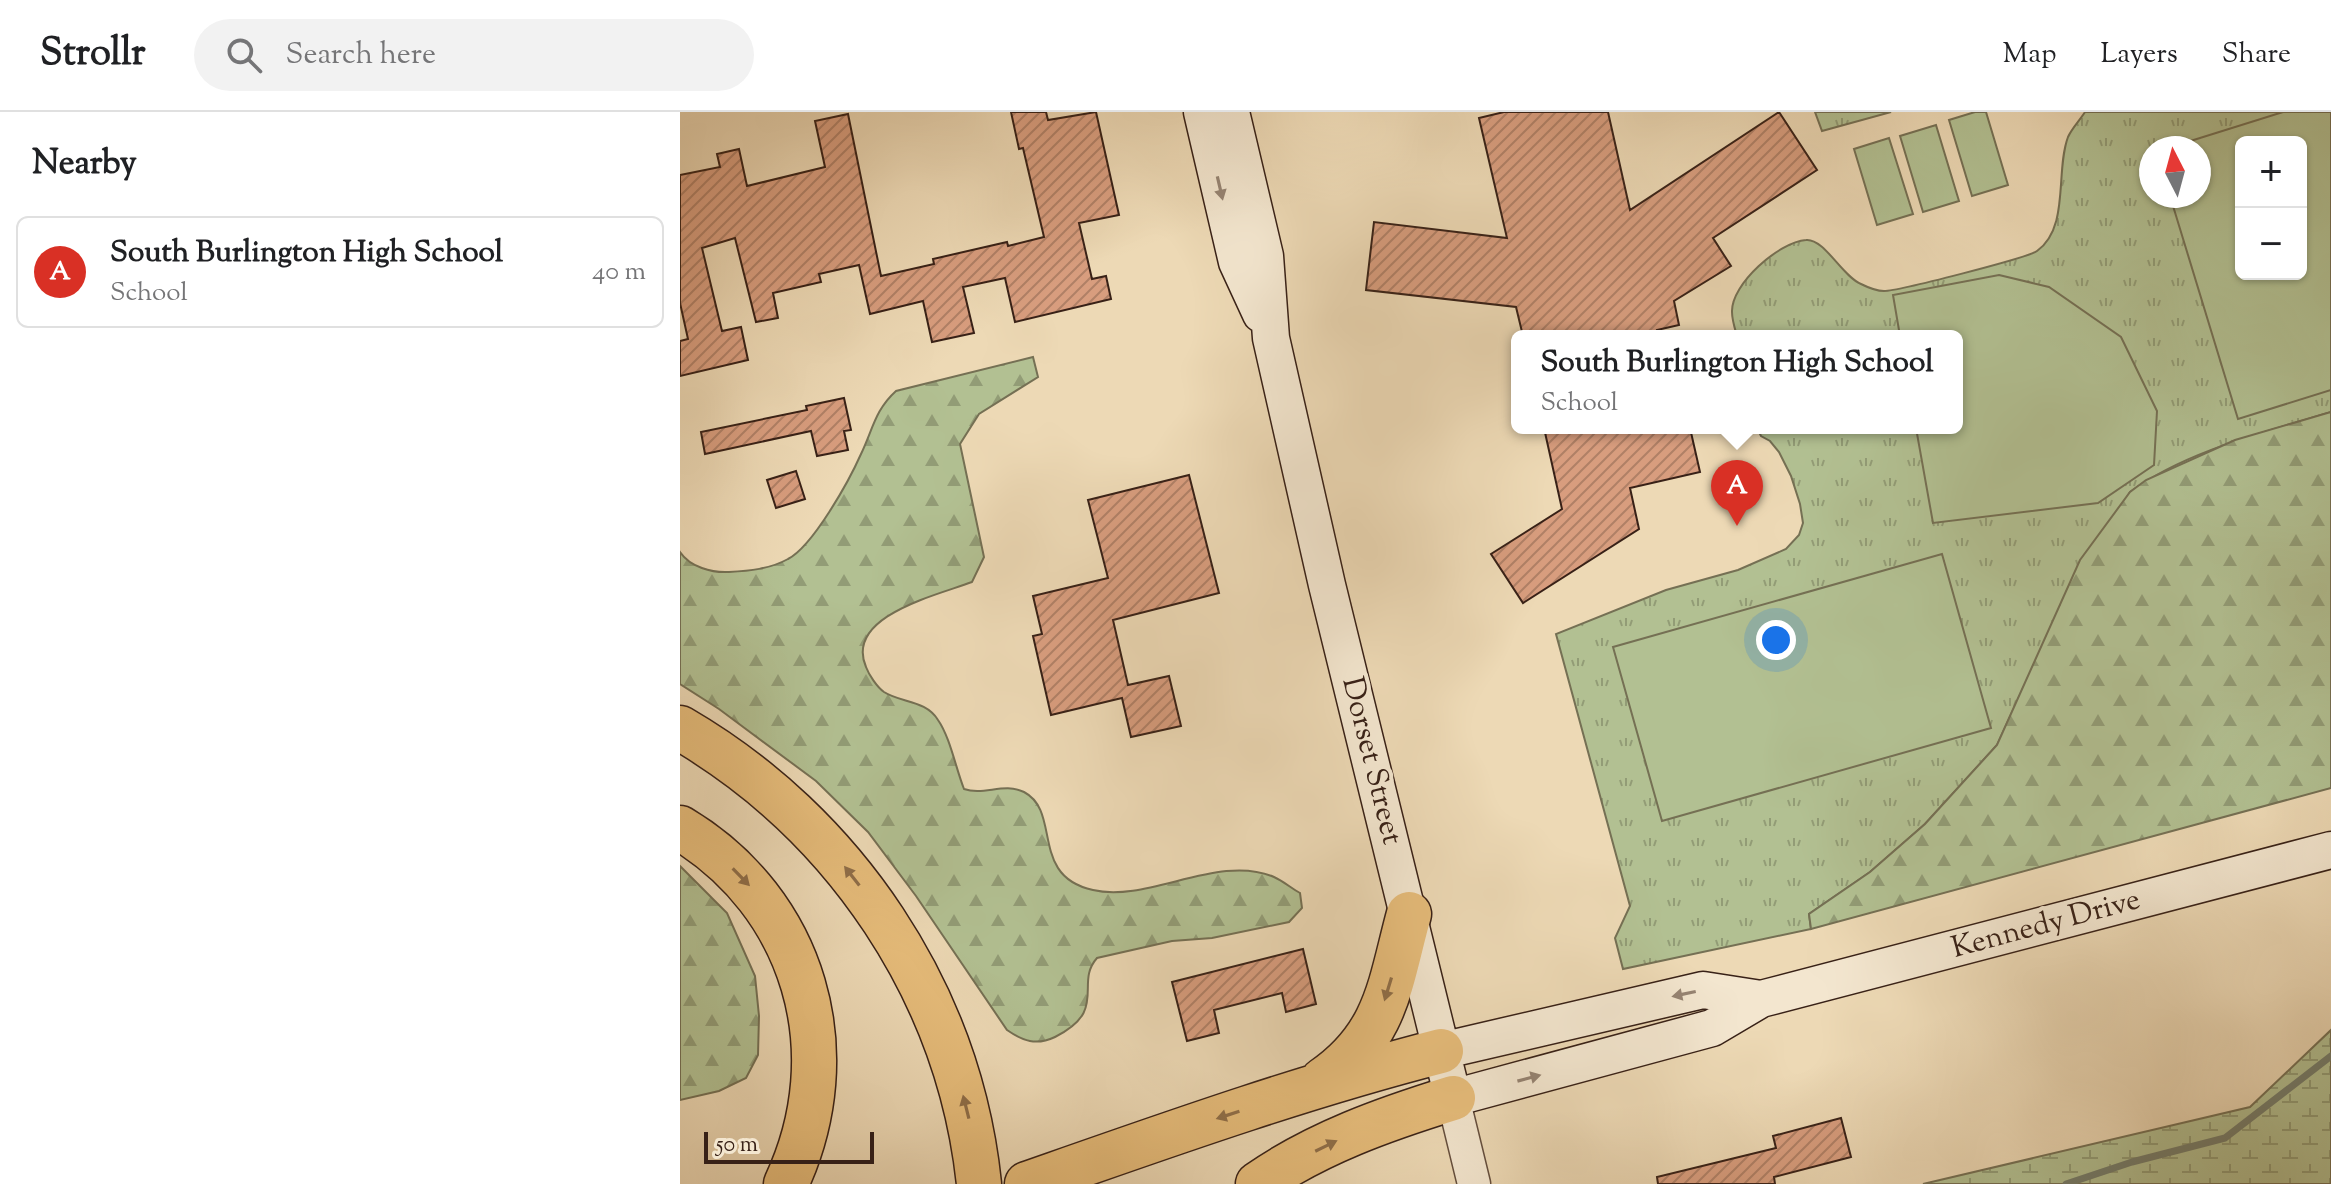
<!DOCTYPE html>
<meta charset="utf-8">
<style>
:root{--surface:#fff;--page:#f2f2f2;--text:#202124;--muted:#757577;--line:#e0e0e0;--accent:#d93025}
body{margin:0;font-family:"Sorts Mill Goudy",serif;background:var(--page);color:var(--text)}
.controls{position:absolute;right:24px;top:24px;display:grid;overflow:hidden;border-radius:12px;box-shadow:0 2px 6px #0004}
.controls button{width:72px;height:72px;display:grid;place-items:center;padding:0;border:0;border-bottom:2px solid var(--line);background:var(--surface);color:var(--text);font:40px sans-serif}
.compass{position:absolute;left:1459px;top:24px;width:72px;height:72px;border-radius:50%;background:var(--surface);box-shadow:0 2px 6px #0004;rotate:354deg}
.scale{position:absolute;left:24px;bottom:20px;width:170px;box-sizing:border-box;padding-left:8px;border:4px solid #382117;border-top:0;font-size:22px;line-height:28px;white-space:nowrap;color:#382117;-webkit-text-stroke:6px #f3e6cf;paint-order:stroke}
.you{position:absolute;left:1096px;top:528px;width:28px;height:28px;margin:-20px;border:6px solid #fff;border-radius:50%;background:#1a73e8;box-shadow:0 0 0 12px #1a73e833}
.badge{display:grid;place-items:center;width:52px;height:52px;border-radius:50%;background:var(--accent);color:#fff;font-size:26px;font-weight:700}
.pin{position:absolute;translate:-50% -66px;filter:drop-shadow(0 2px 4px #0008)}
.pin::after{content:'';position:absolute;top:42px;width:28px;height:24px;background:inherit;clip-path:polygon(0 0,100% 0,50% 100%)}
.popup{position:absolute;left:831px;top:218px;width:452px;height:104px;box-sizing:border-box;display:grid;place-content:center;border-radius:12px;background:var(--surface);filter:drop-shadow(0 2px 6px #0005);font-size:26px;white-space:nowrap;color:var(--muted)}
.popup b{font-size:30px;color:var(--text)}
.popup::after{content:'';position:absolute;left:50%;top:100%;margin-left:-16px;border:16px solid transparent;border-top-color:var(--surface)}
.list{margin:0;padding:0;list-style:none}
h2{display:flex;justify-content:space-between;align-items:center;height:104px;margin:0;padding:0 32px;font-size:34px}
h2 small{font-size:26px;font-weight:400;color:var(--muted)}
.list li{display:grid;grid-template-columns:52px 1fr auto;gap:24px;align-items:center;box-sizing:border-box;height:112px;margin:0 16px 16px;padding:0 16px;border:2px solid var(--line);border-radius:12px}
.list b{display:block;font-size:30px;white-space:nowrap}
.list p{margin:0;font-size:26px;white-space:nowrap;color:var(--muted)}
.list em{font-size:26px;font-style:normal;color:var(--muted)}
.icon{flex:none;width:44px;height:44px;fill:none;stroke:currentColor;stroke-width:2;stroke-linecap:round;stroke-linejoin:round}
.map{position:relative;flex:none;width:1651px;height:1072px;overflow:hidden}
header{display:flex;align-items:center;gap:48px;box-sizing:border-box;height:112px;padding:0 40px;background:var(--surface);border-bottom:2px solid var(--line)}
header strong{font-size:38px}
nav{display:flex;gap:44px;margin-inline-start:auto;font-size:28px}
.search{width:560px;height:72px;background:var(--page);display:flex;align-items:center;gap:20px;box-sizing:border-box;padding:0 28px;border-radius:44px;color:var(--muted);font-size:30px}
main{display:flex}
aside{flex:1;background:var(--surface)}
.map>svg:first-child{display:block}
.grass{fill:url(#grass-tufts);stroke:#757054;stroke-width:2;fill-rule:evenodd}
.forest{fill:url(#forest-firs);stroke:#757054;stroke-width:2}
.wetland{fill:url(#wetland-marsh);stroke:#757054;stroke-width:2}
.garden{fill:#b2c092;stroke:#757054;stroke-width:2;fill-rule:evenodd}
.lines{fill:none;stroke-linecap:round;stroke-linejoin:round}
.stream{stroke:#737d6d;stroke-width:7}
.building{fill:url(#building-hatch);stroke:#382117;stroke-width:2}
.tertiary-casing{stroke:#654f3e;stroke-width:35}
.secondary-casing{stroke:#382117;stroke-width:39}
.motorway-casing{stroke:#382117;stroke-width:47}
.tertiary{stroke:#f3e6cf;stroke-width:32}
.secondary{stroke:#f3e6cf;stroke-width:36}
.motorway{stroke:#e6bc7a;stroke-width:44}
.oneway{fill:#968473}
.oneway2{fill:#8f6e48}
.labels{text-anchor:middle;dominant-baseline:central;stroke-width:8;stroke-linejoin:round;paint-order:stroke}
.street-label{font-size:30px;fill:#382117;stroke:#f3e6cf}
</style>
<header>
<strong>Strollr</strong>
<div class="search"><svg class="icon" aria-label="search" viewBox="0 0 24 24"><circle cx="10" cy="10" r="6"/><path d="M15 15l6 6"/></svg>Search here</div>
<nav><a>Map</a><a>Layers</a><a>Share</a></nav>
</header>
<main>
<aside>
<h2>Nearby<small></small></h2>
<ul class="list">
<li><span class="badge">A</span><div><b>South Burlington High School</b><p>School</p></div><em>40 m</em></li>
</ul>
</aside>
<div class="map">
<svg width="1651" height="1072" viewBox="0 0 1651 1072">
<defs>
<pattern id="grass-tufts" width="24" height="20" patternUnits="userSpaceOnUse" patternTransform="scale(2)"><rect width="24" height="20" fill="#b2c092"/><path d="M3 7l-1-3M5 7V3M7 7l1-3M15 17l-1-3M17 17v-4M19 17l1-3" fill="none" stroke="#929c76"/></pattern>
<pattern id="forest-firs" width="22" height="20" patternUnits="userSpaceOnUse" patternTransform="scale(2)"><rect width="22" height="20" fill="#b2c092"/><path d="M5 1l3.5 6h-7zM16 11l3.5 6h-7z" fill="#929c76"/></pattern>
<pattern id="wetland-marsh" width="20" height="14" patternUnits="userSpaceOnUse" patternTransform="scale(2)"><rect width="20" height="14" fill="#b2c092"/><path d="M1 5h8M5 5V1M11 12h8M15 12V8" fill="none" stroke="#929c76"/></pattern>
<pattern id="building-hatch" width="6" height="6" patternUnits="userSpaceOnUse" patternTransform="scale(2)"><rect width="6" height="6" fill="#d89d7e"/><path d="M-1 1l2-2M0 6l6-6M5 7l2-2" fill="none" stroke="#b08066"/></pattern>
</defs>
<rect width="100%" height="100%" fill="#edd9b5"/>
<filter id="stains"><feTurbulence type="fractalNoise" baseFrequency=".0025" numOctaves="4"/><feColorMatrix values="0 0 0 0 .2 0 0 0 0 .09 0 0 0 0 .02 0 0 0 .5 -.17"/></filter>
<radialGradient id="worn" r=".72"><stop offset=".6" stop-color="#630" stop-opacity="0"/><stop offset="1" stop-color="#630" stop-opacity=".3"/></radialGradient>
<path class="grass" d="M1135,0H1211L1142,19Z
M1405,0H1651V300C1585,320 1506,339 1450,380L1351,559L1317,633L1245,712L1190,760L1129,802L1131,817L943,857L935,826L950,794L876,522L986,478L1058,458L1106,437L1119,423L1123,411L1120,392L1111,364L1099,340L1090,329L1081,324L1077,316H1277V224H1057C1055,217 1052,208 1052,200C1051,172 1099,130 1126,128C1144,126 1162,164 1181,172C1187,175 1197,179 1204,179C1218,179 1347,146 1357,139C1390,115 1375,60 1388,25C1392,16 1400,8 1405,0ZM1561,30H1621V162H1561ZM1471,36H1519V84H1471Z"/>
<path class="forest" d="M353,245L358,265L299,302L280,332L304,445L292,470C258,483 164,504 186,555C189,563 197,575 204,580C221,591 246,588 258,608C270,625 276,657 284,677C304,684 324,670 344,680C382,700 349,764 413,778C468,791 539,741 594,765C603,769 611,776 620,781L622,796L609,810L532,826L492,829L417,846C394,872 429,898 375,925C356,934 343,929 327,918L236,784L188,720L136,669L39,597L0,572V440C10,455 32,461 49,460C69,459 90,457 108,447C133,434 169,369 181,342C193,317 195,298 216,279Z
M1651,300V676L1131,817L1129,802L1190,760L1245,712L1317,633L1400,448L1450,380L1466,368L1555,328Z
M0,754L47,801L75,864L79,904L78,943L66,966L39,979L0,988Z"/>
<path class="wetland" d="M1651,918V1072H1243L1570,995Z"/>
<path class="garden" d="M1295,0H1306L1328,73L1292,84L1269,8Z
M1603,0H1651V278L1558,307L1490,84H1519V36H1488ZM1621,30V162H1561V30Z
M1256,13L1279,89L1243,100L1220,24Z
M1209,26L1233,102L1197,113L1174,37Z
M1319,163L1369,175L1441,225L1477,299L1474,353L1418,391L1253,411L1236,316H1277V224H1220L1213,183Z
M1262,442L1311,616L982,709L933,535Z"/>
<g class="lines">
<path class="stream" d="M1386,1072L1452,1050L1545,1026L1651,944"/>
</g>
<path class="building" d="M331,0H366L368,8L416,0L439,103L399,111L412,167L426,164L431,187L335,210L325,166L283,175L294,221L252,230L243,189L190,202L179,153L139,162L141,170L93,181L98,206L76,210L55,126L22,136L42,219L61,215L68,248L0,264V229L8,227L0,191V63L40,55L37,42L59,37L67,74L145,55L135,9L168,2L201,164L254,152L253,147L327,130L328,134L364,125L343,36L339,37Z
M824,0H928L950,98L1099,0L1137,58L1033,126L1051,154L994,189L999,213L977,218L978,224H843L836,195L686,178L694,110L827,126L799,6Z
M164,286L171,318L164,319L168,338L137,344L131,319L25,342L21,320L127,298L126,294Z
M864,316H1010L1020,360L950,376L959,417L843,491L811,442L882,397Z
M116,359L125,387L96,396L87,368Z
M509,363L539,481L433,508L448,573L489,564L501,614L451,625L442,586L371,603L353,524L362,522L353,484L428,466L408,388Z
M623,837L636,892L606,900L602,881L534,898L539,921L507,929L492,870Z
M1161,1006L1171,1045L1094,1065L1095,1072H978L977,1065L1096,1036L1093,1024Z"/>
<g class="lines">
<defs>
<path id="tertiary" d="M773,986L794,1072"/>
<path id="secondary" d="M522,0L557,150L581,202
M551,0L585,144L591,226L647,473L773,986L1032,916L1081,887L1651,738
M761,939L1023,878L1081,887"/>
<path id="motorway" d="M0,616C165,712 279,881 299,1072
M0,716C125,791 168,940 106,1072
M643,968C707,924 710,872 729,802
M347,1072C484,1024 621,975 761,939
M578,1072C637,1031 705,1007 773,986"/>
</defs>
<use href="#tertiary" class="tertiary-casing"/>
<use href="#secondary" class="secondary-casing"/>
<use href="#motorway" class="motorway-casing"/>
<use href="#tertiary" class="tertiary"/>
<use href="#secondary" class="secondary"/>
<use href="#motorway" class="motorway"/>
</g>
<defs><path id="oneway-solid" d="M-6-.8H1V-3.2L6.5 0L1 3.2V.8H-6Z" transform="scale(2)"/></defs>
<g class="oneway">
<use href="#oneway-solid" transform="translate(540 76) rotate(77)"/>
<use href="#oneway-solid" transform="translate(1004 882) rotate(168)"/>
<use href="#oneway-solid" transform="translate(849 966) rotate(-15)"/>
</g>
<g class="oneway2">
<use href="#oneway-solid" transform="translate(172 764) rotate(-128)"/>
<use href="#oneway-solid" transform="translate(61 765) rotate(46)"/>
<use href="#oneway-solid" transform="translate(708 877) rotate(107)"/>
<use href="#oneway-solid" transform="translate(286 995) rotate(-104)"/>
<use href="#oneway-solid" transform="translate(548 1003) rotate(162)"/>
<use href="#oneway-solid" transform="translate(646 1034) rotate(-26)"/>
</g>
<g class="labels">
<g class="street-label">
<text transform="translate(691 649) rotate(76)">Dorset Street</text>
<text transform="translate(1366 813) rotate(-15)">Kennedy Drive</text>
</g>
</g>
<rect width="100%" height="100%" filter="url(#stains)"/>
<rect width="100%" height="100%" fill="url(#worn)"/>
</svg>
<div class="controls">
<button>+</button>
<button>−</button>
</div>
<svg class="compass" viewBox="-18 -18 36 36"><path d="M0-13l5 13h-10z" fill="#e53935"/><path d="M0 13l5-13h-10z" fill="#757577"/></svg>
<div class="scale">50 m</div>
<div class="you"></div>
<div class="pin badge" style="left:1057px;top:414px">A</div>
<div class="popup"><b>South Burlington High School</b>School</div>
</div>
</main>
